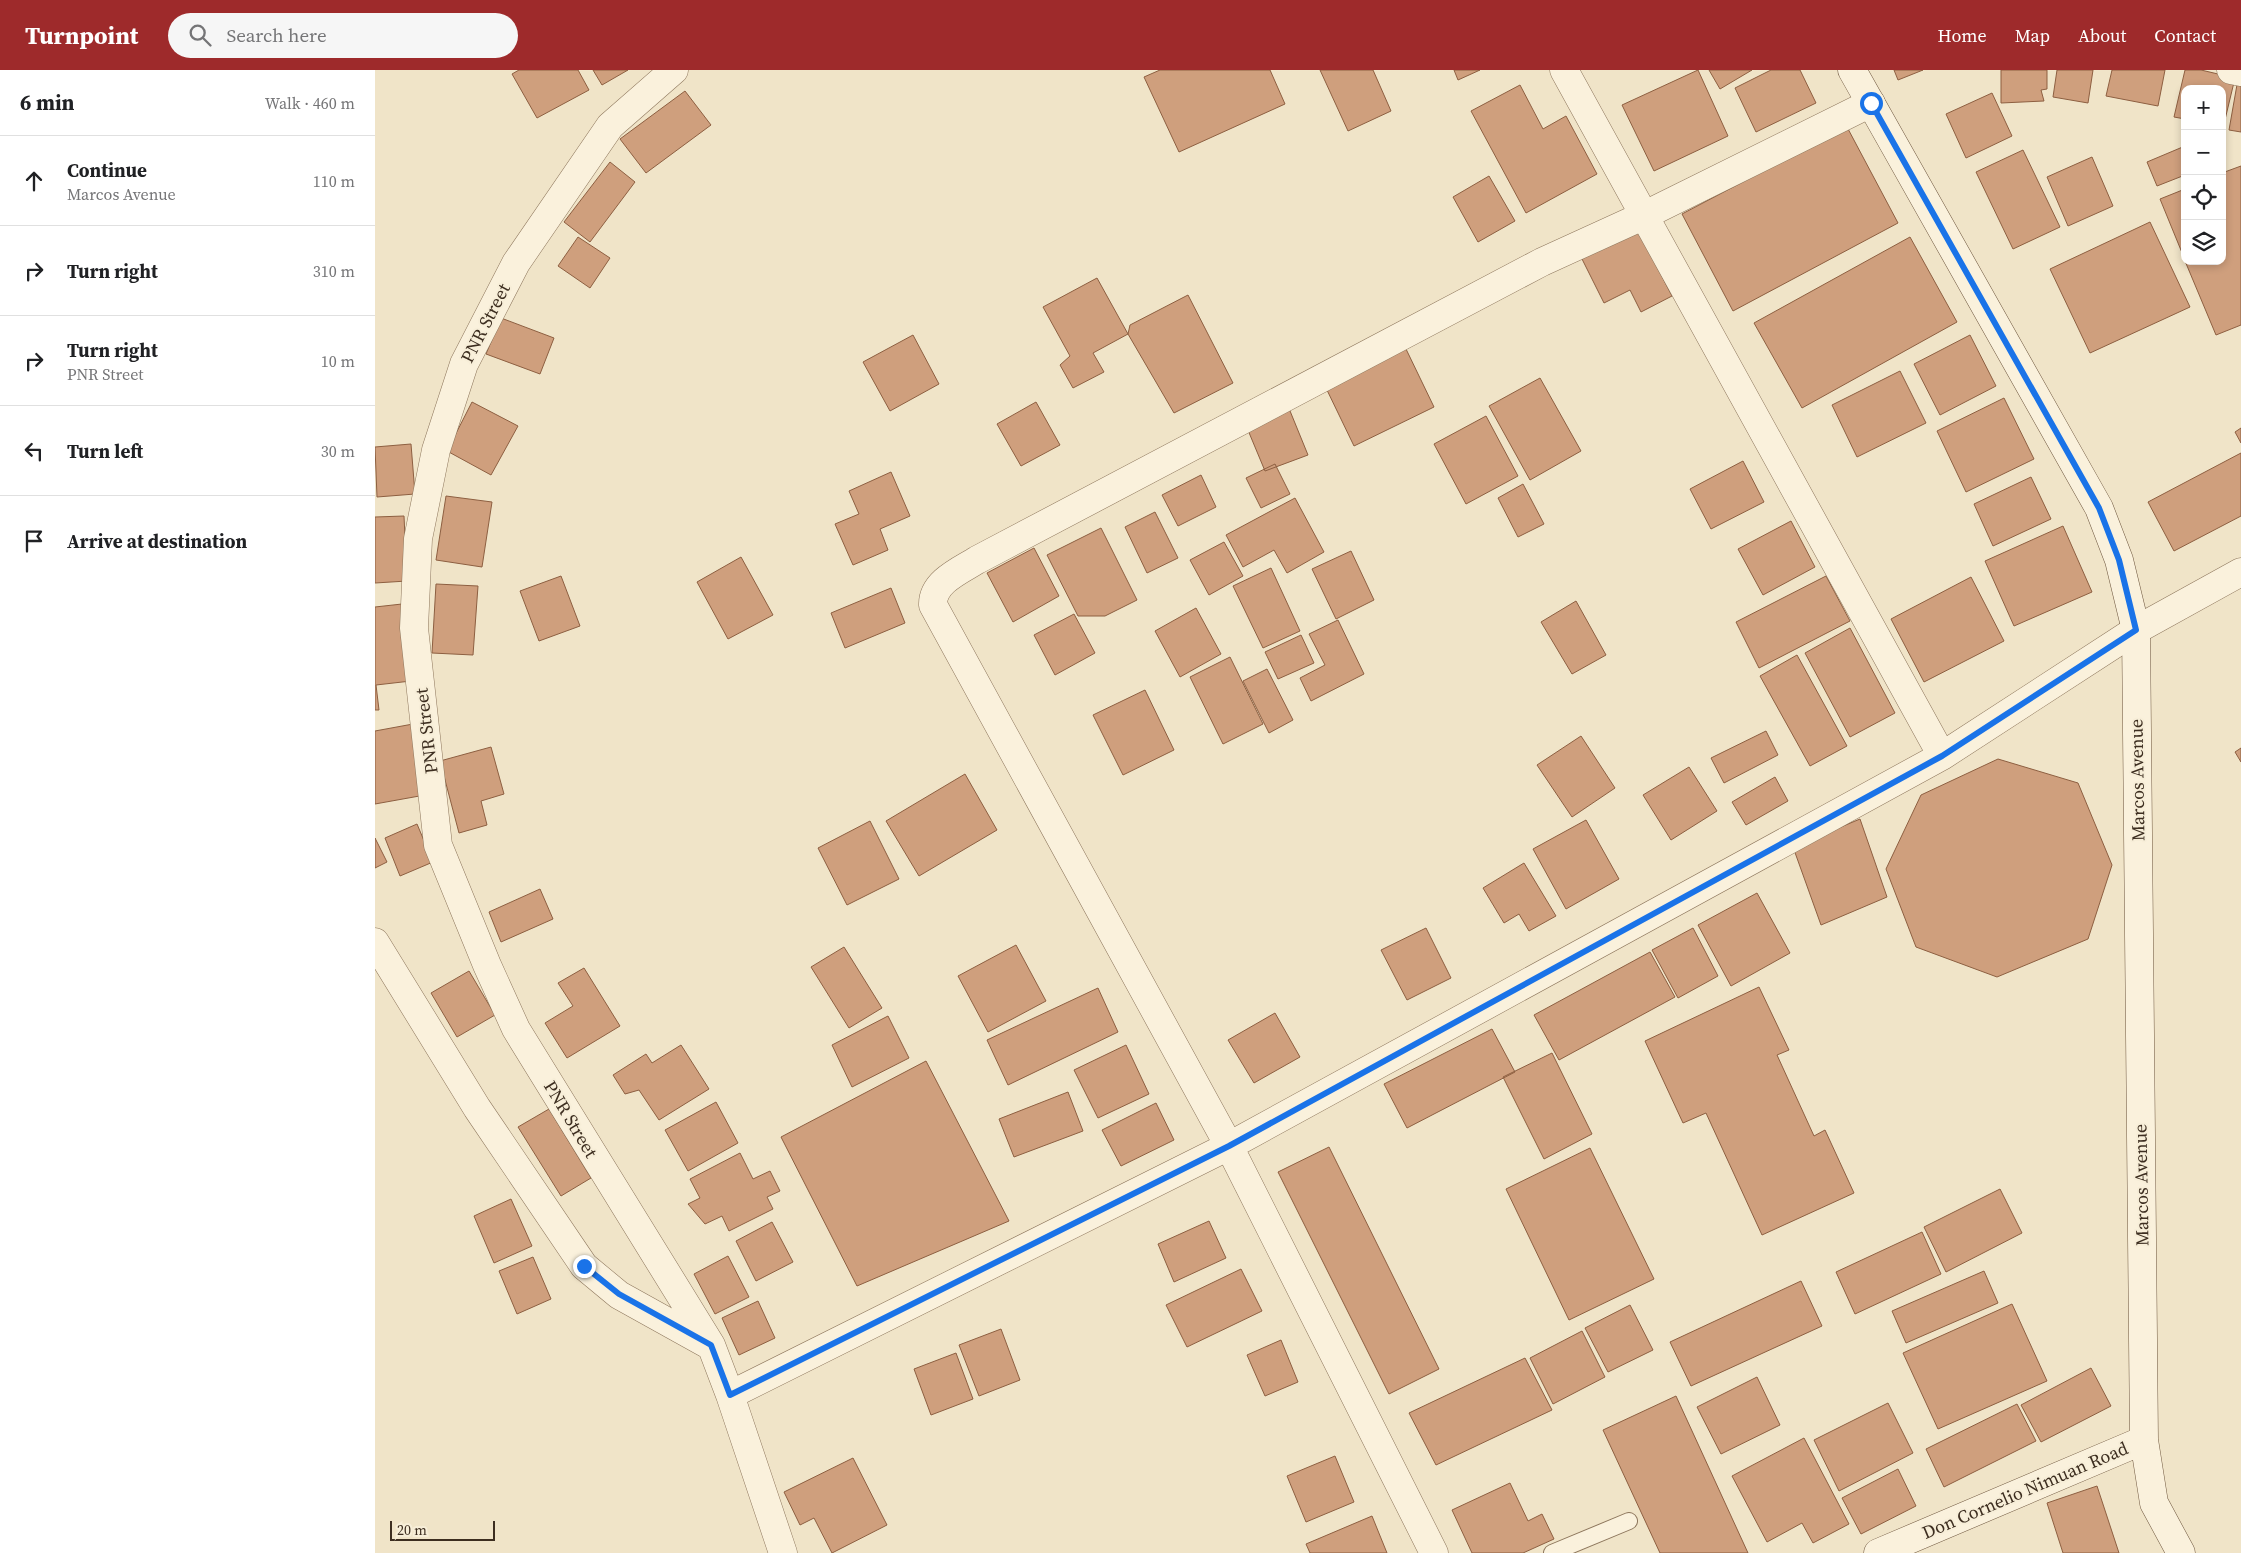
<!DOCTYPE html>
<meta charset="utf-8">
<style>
:root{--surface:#fff;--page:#f6f6f6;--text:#202124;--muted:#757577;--line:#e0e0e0;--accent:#9e2a2b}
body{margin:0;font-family:"Source Serif 4",serif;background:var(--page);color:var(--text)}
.controls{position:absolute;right:15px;top:15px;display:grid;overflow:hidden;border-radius:10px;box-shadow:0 2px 8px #0003}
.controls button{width:45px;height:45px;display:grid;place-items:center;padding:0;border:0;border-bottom:1px solid var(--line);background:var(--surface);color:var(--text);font:25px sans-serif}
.scale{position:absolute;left:15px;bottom:12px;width:105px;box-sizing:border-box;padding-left:5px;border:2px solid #3d2e20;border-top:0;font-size:14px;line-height:18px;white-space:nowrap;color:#3d2e20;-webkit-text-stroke:4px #f7eed8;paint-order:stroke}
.stop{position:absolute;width:15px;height:15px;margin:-11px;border:4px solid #1a73e8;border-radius:50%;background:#fff}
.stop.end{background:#1a73e8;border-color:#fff;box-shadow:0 1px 5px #0008}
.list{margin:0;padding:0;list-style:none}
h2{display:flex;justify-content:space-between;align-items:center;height:65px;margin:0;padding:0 20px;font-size:21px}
h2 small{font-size:16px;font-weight:400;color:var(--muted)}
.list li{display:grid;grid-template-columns:32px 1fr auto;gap:15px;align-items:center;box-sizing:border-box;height:90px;padding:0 20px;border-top:1px solid var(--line)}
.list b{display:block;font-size:19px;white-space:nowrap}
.list p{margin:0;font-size:16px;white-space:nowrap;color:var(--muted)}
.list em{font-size:16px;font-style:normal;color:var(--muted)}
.icon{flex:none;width:28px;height:28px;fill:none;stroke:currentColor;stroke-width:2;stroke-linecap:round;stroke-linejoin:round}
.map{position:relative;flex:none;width:1866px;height:1483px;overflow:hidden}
header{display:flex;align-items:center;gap:30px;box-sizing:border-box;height:70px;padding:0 25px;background:var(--accent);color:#fff}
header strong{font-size:24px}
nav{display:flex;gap:28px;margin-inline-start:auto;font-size:18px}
.search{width:350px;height:45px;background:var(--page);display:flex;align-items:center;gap:12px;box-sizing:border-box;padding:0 18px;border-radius:28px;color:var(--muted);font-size:19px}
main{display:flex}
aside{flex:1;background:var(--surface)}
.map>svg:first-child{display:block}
.building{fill:#cf9f7d;stroke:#8d5f41}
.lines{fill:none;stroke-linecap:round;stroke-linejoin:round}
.lane-casing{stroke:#8d765c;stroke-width:18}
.street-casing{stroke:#8d765c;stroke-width:29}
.secondary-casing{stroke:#6f573f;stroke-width:29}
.lane{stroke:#faf1dc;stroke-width:16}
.street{stroke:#faf1dc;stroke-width:28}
.secondary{stroke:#faf1dc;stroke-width:28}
.route{stroke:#1a73e8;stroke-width:6}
.labels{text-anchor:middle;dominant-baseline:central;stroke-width:4;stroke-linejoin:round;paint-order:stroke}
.street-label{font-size:18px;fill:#3d2e20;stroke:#f7eed8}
</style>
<header>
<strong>Turnpoint</strong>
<div class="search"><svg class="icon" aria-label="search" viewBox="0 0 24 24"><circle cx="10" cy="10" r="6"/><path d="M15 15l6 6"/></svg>Search here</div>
<nav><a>Home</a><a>Map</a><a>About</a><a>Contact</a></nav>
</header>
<main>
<aside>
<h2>6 min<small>Walk · 460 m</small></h2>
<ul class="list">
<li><svg class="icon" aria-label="ahead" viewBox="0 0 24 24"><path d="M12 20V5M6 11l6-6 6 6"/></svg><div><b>Continue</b><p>Marcos Avenue</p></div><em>110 m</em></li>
<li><svg class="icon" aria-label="right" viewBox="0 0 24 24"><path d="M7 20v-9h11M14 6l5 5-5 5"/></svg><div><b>Turn right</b></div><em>310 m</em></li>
<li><svg class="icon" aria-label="right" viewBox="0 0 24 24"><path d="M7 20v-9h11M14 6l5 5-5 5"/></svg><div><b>Turn right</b><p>PNR Street</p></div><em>10 m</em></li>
<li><svg class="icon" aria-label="left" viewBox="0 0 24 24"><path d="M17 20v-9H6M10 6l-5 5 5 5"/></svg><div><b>Turn left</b></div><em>30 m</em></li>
<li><svg class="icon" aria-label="arrive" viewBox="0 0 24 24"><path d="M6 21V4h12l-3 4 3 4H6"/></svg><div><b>Arrive at destination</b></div></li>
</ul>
</aside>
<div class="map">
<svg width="1866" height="1483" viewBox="0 0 1866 1483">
<rect width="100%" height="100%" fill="#f0e4c8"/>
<path class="building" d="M144,0H203L214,20L162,48L137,4Z
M218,0H253L227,15Z
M785,0H895L910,34L804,82L769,7Z
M945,0H998L1016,41L973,61Z
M1079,0H1105L1083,10Z
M1323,0L1353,66L1279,101L1247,35Z
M1334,0H1377L1345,19Z
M1396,0H1425L1441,33L1381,62L1360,18Z
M1519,0H1548L1523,10Z
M1626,0H1672V19L1666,20L1669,31L1626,33Z
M1682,0H1718L1713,33L1678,27Z
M1737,0H1790L1783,36L1731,26Z
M1810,0H1826L1860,8L1848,58L1847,19H1810V49L1799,47Z
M1863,9L1866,10V62L1854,60Z
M1145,15L1168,59L1191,46L1222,104L1151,143L1096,41Z
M310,21L336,55L271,103L245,69Z
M1617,23L1637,66L1591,88L1571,44Z
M1472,57L1523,153L1358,241L1307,144Z
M1810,76V105L1782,116L1772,92Z
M1648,80L1685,157L1638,179L1601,102Z
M1717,87L1738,136L1693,156L1672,107Z
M235,92L260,112L215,172L189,152Z
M1866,96V255L1841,265L1810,191H1847V103Z
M1114,106L1140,151L1103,172L1078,127Z
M1810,119V190L1785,129Z
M1775,152L1815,237L1715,283L1675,199Z
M1261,156L1297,226L1266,242L1255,220L1229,233L1205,185Z
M203,167L235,188L215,218L183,196Z
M1535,167L1582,252L1427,338L1379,253Z
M722,208L753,264L718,283L729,302L698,318L685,295L695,286L668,237Z
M813,225L858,313L799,343L753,264L755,255Z
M126,248L179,268L165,304L111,284Z
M538,265L564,314L515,341L488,292Z
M1595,265L1621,316L1565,345L1539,294Z
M1031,279L1059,337L979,376L951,318Z
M1525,301L1551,353L1482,387L1457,335Z
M1165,308L1206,381L1155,410L1114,336Z
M1629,328L1659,389L1591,422L1562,361Z
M97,332L143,356L116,405L72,381Z
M661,332L685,375L646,396L622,354Z
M913,336L933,385L890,401L870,353Z
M1111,346L1143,406L1091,434L1059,374Z
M1866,358V373L1860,362Z
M36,374L40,424L2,427L0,377Z
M1866,383V446L1799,481L1773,432Z
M1368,391L1389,432L1336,459L1315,419Z
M900,394L915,424L886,438L871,408Z
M516,402L535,446L505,459L513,480L478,495L460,454L484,444L474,421Z
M826,405L841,437L803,456L787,425Z
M1656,407L1676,449L1618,476L1599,434Z
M1148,414L1169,454L1143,467L1123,428Z
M71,426L117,432L107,497L61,490Z
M920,428L949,482L912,503L899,480L868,497L851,465Z
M780,442L803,488L772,503L750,457Z
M29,446L32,511L0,513V447Z
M1416,451L1440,497L1388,525L1363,479Z
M1688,456L1717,522L1639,556L1610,491Z
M726,458L762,530L730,546H703L672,485Z
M849,472L868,506L834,525L815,490Z
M659,478L684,526L638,552L612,503Z
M976,481L999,530L961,549L937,499Z
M366,487L398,545L353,569L322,512Z
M896,498L925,561L888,578L858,516Z
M186,506L205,556L164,571L145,521Z
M1451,506L1475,551L1384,598L1361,552Z
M1596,507L1629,571L1549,612L1516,549Z
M61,514L103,516L98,585L57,583Z
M516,518L530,553L470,578L456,543Z
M1201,531L1231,585L1197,604L1166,552Z
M27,534L36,611L1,615L4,640H0V537Z
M821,538L846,584L805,607L780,561Z
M699,544L720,583L680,605L659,565Z
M963,550L989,604L936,631L925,608L950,595L934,564Z
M1475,558L1520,643L1475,667L1430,583Z
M926,565L939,593L903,609L890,582Z
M1422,585L1472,676L1435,696L1385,606Z
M855,587L888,654L848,674L815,607Z
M892,599L918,650L894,663L868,611Z
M770,620L799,680L748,705L718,645Z
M38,654L50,725L0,734V661Z
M1391,661L1403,685L1349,713L1336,688Z
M1206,666L1240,718L1197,747L1162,695Z
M116,677L129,724L106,731L112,755L84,763L65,691Z
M1866,678V692L1860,682Z
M1623,689L1703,713L1737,795L1713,869L1622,907L1541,877L1511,799L1546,725Z
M1314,697L1342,741L1296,770L1268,725Z
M590,704L622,760L544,806L511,751Z
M1400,707L1413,731L1371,755L1357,732Z
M1485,749L1512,827L1446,855L1418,777Z
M1211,750L1244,809L1191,839L1158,779Z
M495,751L524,809L472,835L443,778Z
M42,754L58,792L25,806L10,768Z
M0,768L12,792L0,798Z
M1149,793L1181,846L1154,861L1144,844L1129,853L1108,818Z
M165,819L178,849L126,872L114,842Z
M1382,823L1415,883L1356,916L1323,855Z
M1051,858L1076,908L1032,930L1006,880Z
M1318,858L1343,906L1303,928L1277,880Z
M641,875L671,931L613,962L583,906Z
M469,877L507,938L474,958L436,897Z
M1275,882L1300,927L1184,990L1159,945Z
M209,898L245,956L192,988L170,953L198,936L183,913Z
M94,901L120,945L82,967L56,923Z
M1384,917L1414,980L1402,985L1439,1066L1450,1060L1479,1123L1387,1165L1331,1043L1308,1053L1270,971Z
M723,918L743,962L633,1015L612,970Z
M900,943L925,987L879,1013L853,970Z
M513,946L534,988L477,1017L457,975Z
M1117,959L1140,1002L1032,1058L1009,1014Z
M306,975L334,1019L284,1050L264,1020L250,1024L238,1005L271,984L277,993Z
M751,975L774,1024L723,1048L699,1000Z
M1177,983L1217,1064L1169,1089L1128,1007Z
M551,991L634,1151L482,1216L406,1067Z
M693,1022L708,1061L639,1087L624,1049Z
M341,1032L363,1073L313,1101L290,1060Z
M781,1033L799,1070L746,1096L727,1060Z
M174,1039L216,1108L186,1126L143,1057Z
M954,1077L1064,1299L1014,1324L903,1102Z
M1215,1078L1279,1209L1194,1250L1131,1119Z
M365,1083L378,1109L395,1101L405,1121L392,1127L398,1139L354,1161L347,1146L330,1154L313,1134L325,1128L315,1109Z
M1625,1119L1647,1163L1571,1202L1549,1157Z
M136,1129L157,1176L119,1193L99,1146Z
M834,1151L851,1188L799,1212L783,1174Z
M397,1152L418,1192L381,1211L361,1171Z
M1547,1162L1566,1204L1480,1244L1461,1202Z
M353,1186L374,1227L340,1244L319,1204Z
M158,1187L176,1229L142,1244L124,1201Z
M866,1199L887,1241L812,1277L791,1235Z
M1609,1201L1623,1233L1531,1273L1517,1241Z
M1426,1211L1447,1256L1316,1316L1295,1272Z
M383,1231L400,1268L364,1285L347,1248Z
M1637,1234L1672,1311L1563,1359L1528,1283Z
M1255,1235L1278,1280L1233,1302L1210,1258Z
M626,1259L645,1310L604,1326L584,1275Z
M1207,1261L1230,1307L1178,1334L1155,1288Z
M906,1270L923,1312L890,1326L872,1285Z
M581,1283L598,1329L556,1345L539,1299Z
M1150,1288L1177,1340L1061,1395L1034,1343Z
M1716,1298L1736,1336L1666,1372L1646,1335Z
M1382,1307L1405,1355L1346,1384L1322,1337Z
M1301,1326L1373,1483H1285L1228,1360Z
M1513,1333L1538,1383L1464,1421L1439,1370Z
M1642,1334L1661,1371L1569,1417L1551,1379Z
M1429,1368L1474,1454L1438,1473L1427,1453L1392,1472L1357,1406Z
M960,1386L979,1432L931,1452L912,1406Z
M478,1388L512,1455L457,1483L439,1448L425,1455L409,1422Z
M1523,1399L1541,1436L1486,1464L1467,1428Z
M1135,1413L1153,1451L1167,1444L1179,1469L1148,1483H1097L1077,1440Z
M1722,1416L1744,1483H1688L1672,1433Z
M997,1446L1012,1483H935L931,1474Z"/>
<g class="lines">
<defs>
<path id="lane" d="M1177,1483L1254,1451"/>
<path id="street" d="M299,0L235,56L141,193L89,294L61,380L43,469L39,558L63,775L112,895L141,959L336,1275L355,1325L408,1483
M1189,0L1567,686
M1856,0L1866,2
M0,872L102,1038L209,1196L244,1225L334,1275
M355,1325L854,1076L1567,686L1761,560L1866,502
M1059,1483L854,1076L558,535C557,512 586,500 602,490L1167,192L1270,145L1496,33"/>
<path id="secondary" d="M1477,0L1724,438L1744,490L1761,560L1769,1370L1779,1433L1806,1483
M1503,1483L1769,1370"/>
</defs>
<use href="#lane" class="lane-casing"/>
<use href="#street" class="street-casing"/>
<use href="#secondary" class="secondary-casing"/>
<use href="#lane" class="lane"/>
<use href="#street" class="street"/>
<use href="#secondary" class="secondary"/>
</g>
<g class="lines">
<path class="route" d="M209,1196L244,1224L336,1275L355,1325L854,1076L1567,686L1761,560L1744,490L1724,438L1496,33"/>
</g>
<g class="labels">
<g class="street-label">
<text transform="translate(110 253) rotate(-63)">PNR Street</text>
<text transform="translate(51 661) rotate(-97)">PNR Street</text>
<text transform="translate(1762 710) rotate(-91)">Marcos Avenue</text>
<text transform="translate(196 1049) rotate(59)">PNR Street</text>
<text transform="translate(1766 1115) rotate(-91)">Marcos Avenue</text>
<text transform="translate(1650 1420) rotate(-23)">Don Cornelio Nimuan Road</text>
</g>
</g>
</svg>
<div class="controls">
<button>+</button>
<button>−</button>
<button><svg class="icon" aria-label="locate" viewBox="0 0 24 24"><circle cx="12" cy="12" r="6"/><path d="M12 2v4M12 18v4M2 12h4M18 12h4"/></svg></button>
<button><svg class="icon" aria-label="layers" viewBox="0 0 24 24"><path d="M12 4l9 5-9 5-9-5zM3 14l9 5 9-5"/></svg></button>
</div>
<div class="scale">20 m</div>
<div class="stop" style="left:1496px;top:33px"></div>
<div class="stop end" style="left:209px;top:1196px"></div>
</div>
</main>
